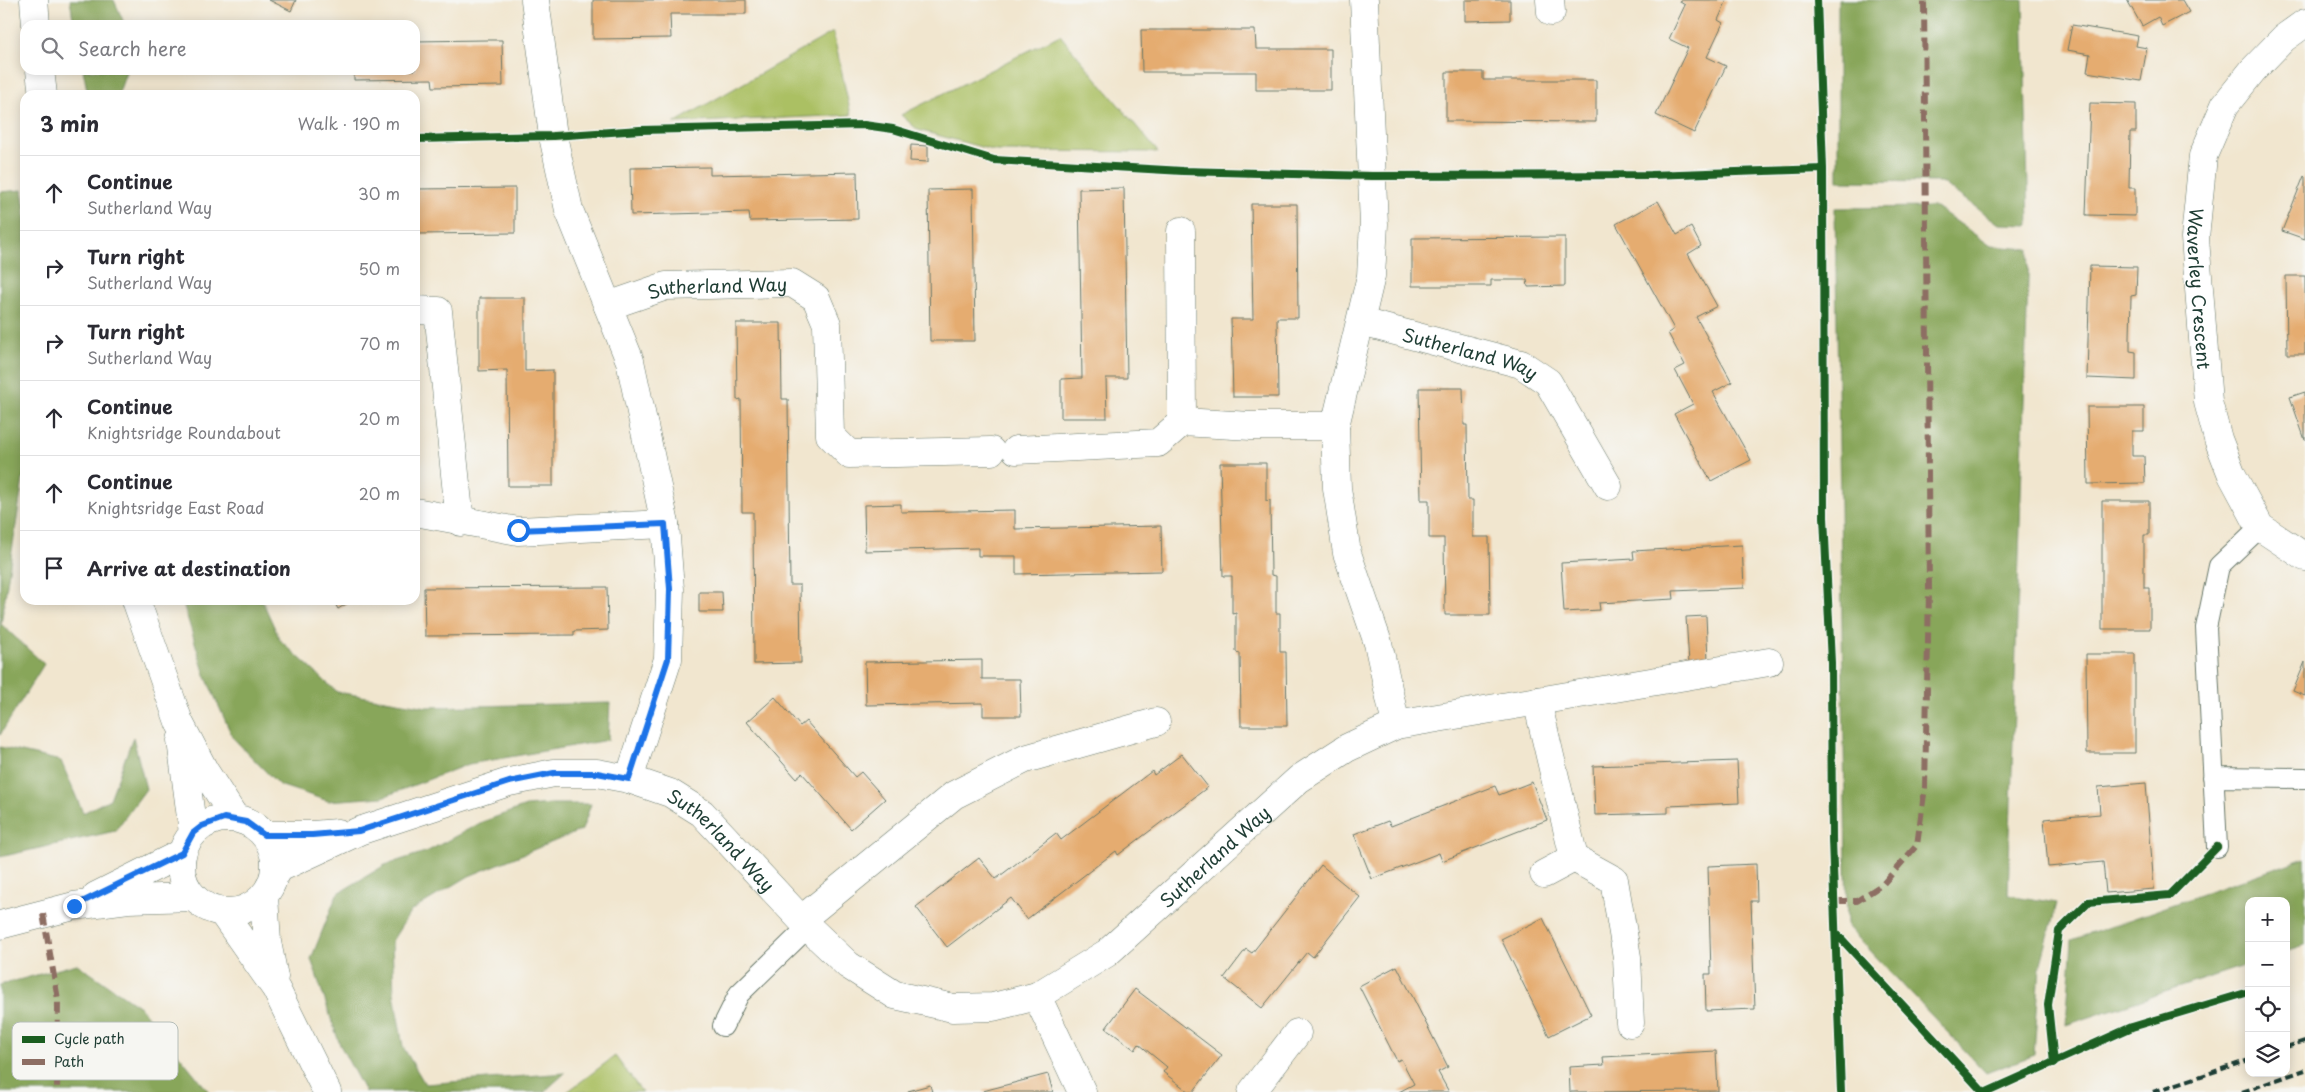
<!DOCTYPE html>
<meta charset="utf-8">
<style>
:root{--surface:#fff;--page:#f2f2f3;--text:#2b2b33;--muted:#7c7c81;--line:#e1e1e2}
body{margin:0;font-family:"Playpen Sans",sans-serif;background:var(--page);color:var(--text)}
.controls{position:absolute;right:15px;bottom:15px;display:grid;overflow:hidden;border-radius:10px;box-shadow:0 2px 12px #0003}
.controls button{width:45px;height:45px;display:grid;place-items:center;padding:0;border:0;border-bottom:1px solid var(--line);background:var(--surface);color:var(--text);font:25px sans-serif}
.stop{position:absolute;width:15px;height:15px;margin:-11px;border:4px solid #1a73e8;border-radius:50%;background:#fff}
.stop.end{background:#1a73e8;border-color:#fff;box-shadow:0 1px 5px #0008}
.list{margin:0;padding:0;list-style:none}
h2{display:flex;justify-content:space-between;align-items:center;height:65px;margin:0;padding:0 20px;font-size:21px}
h2 small{font-size:16px;font-weight:400;color:var(--muted)}
.list li{display:grid;grid-template-columns:32px 1fr auto;gap:15px;align-items:center;box-sizing:border-box;height:75px;padding:0 20px;border-top:1px solid var(--line)}
.list b{display:block;font-size:19px;white-space:nowrap}
.list p{margin:0;font-size:16px;white-space:nowrap;color:var(--muted)}
.list em{font-size:16px;font-style:normal;color:var(--muted)}
.icon{flex:none;width:28px;height:28px;fill:none;stroke:currentColor;stroke-width:2;stroke-linecap:round;stroke-linejoin:round}
.map{position:relative;flex:none;width:2305px;height:1092px;overflow:hidden}
.search{position:absolute;background:var(--surface);box-shadow:0 2px 12px #0003;left:20px;top:20px;width:400px;height:55px;display:flex;align-items:center;gap:12px;box-sizing:border-box;padding:0 18px;border-radius:15px;color:var(--muted);font-size:19px}
.panel{position:absolute;background:var(--surface);box-shadow:0 2px 12px #0003;left:20px;top:90px;width:400px;height:515px;border-radius:15px}
.map>svg:first-child{display:block}
.green{fill:#abc064;stroke:#657e4c}
.forest{fill:#88a65a;stroke:#547247}
.building{fill:#e5ac6f}
.lines{fill:none;stroke-linecap:round;stroke-linejoin:round}
.service-casing{stroke:#68786a;stroke-width:22}
.minor-casing{stroke:#68786a;stroke-width:29}
.tertiary-casing{stroke:#68786a;stroke-width:29}
.service{stroke:#fff;stroke-width:20}
.minor{stroke:#fff;stroke-width:28}
.tertiary{stroke:#fff;stroke-width:28}
.rail{stroke:#1f3d34;stroke-width:4;stroke-dasharray:8 4;stroke-linecap:butt}
.quiet{stroke:#8d6e63;stroke-width:6;stroke-dasharray:12 6;stroke-linecap:butt}
.cycleway-casing{stroke:#f6f6f2;stroke-width:11}
.cycleway{stroke:#1b5e20;stroke-width:8}
.route{stroke:#1a73e8;stroke-width:6}
.labels{text-anchor:middle;dominant-baseline:central;stroke-width:4;stroke-linejoin:round;paint-order:stroke}
.street-label{font-size:18px;fill:#1f3d34;stroke:#f6f6f2}
.key{fill:#f6f6f2;stroke:#b6beb9;stroke-width:1}
.key-label{font-size:14px;fill:#1f3d34}
</style>
<div class="map">
<svg width="2305" height="1092" viewBox="0 0 2305 1092">
<rect width="100%" height="100%" fill="#f6f6f2"/>
<filter id="ink" filterUnits="userSpaceOnUse"><feTurbulence type="fractalNoise" baseFrequency=".02" numOctaves="2"/><feDisplacementMap in="SourceGraphic" scale="10" xChannelSelector="R" yChannelSelector="G"/><feConvolveMatrix kernelMatrix="1 2 1 2 8 2 1 2 1" color-interpolation-filters="sRGB"/></filter>
<filter id="wash" filterUnits="userSpaceOnUse"><feTurbulence type="fractalNoise" baseFrequency=".0096" numOctaves="4" result="noise"/><feDisplacementMap in="SourceGraphic" scale="20" xChannelSelector="R" yChannelSelector="G"/><feGaussianBlur stdDeviation="1.12" result="paint"/><feColorMatrix in="noise" values="0 0 0 0 0 0 0 0 0 0 0 0 0 0 0 0 0 1.4 0 .05"/><feComposite in="paint" operator="in"/></filter>
<g filter="url(#wash)">
<rect width="100%" height="100%" fill="#f1e6cf"/>
<path class="green" d="M833,32L851,115L674,123Z
M1060,35L1158,152L996,151L918,130L901,115Z
M615,1056L642,1092H567Z"/>
<path class="forest" d="M70,0H114L125,25H74Z
M1838,0H2023L2029,225L1999,224L1941,182L1838,181Z
M83,70H127L118,95H88Z
M22,190L25,209V466L1,624L44,664L0,735V192Z
M1936,207L1991,246L2029,249L2008,895L2057,903L2040,967L2034,1055L1986,1073L1847,926L1835,208Z
M182,600H262L280,640L337,692L427,707L610,703L608,740L469,764L383,797L328,801L279,785L233,738L205,675Z
M133,737L146,789L115,831L0,857V747L61,761L83,813L110,799Z
M551,804H591L582,830L469,876L411,911L392,941L394,993L403,1047L425,1084L565,1073L544,1092H365L340,1045L311,959L337,894L385,865L428,851L482,822L526,806Z
M2305,858V945L2286,951V901H2249V964L2066,1025L2072,940Z
M77,964L140,1007L209,1092H0V985Z"/>
<g id="blocks">
<path class="building" d="M269,0H296L291,11Z
M593,0H746V14H670L671,38L593,39Z
M1465,0H1510V20L1465,21Z
M1681,0H1727L1718,20L1723,23L1707,57L1726,66L1694,133L1656,115L1688,48L1669,39L1685,5L1680,2Z
M2127,0H2182L2189,12L2162,26L2158,17L2142,26Z
M2072,25L2138,36L2136,46L2147,48L2141,81L2087,72L2090,54L2067,50Z
M1141,30H1255L1256,49H1331V90H1256V72H1142Z
M486,40H502L503,86L433,87L432,79L354,80V70H415V41Z
M1446,72H1483V80H1596V122L1446,121Z
M2090,103L2136,104V132H2130L2129,188H2135V216L2086,215Z
M911,145L928,146V162L910,161Z
M710,167V175L857,172L858,219L750,221L749,212L631,215L630,168Z
M2304,176L2305,177V239L2282,231Z
M515,188V233L415,234V189Z
M1124,188L1127,378H1106L1107,418H1061V379L1082,378L1079,189Z
M973,189L975,341H930L928,190Z
M1658,201L1677,235L1691,227L1701,246L1688,254L1717,306L1696,317L1732,382L1713,392L1751,460L1711,481L1674,414L1693,404L1675,370L1685,365L1668,333L1674,329L1616,224Z
M1251,204H1297L1298,318H1277L1278,397H1233L1231,319H1253Z
M1565,237V286L1528,287L1527,280H1491V286H1412V238Z
M2090,266L2137,267L2136,295L2131,296L2130,337V351L2136,352V380L2087,378Z
M2286,276H2305V354H2287Z
M479,298H525V371L553,370V486H508L507,370L479,371Z
M736,323H781L782,399H788L790,585H800L801,663L754,664L753,512H742L741,399L737,400Z
M1419,388H1463L1464,425H1467L1468,500H1473V537H1489L1490,615H1445L1444,538H1429V500H1421Z
M2305,392V440L2290,397Z
M2087,407H2144V431H2132V456H2144L2145,483L2088,484Z
M1220,463H1266V501L1270,500L1271,575L1276,576V613H1280V652H1286L1287,726H1241L1240,653L1236,652V613L1232,614V576H1223Z
M2102,501H2149V535H2144V588H2150V629H2102Z
M901,504V512L1015,510V529L1161,526L1162,571L1016,574V556H978V548L865,551L864,505Z
M1742,545L1744,588L1673,591L1674,599L1599,603L1600,610L1564,612L1561,563L1634,559L1633,551Z
M607,587L608,630L574,631V635L425,636L424,588Z
M699,592H722L723,612H699Z
M333,600H353L338,609Z
M1706,616L1708,661L1689,663L1686,617Z
M2086,654H2135V753H2087Z
M982,660V679H1020L1021,716H983V703L866,705L865,662Z
M2305,662V696L2293,691Z
M775,697L800,726L806,721L855,777L861,772L885,799L851,829L802,773L796,778L747,722Z
M1182,754L1208,787L1118,855L1116,851L1027,919L1011,898L947,947L916,907L979,858L996,879L1056,833L1061,840L1152,771L1154,775Z
M1737,761L1739,803L1668,806V813L1595,815L1593,766Z
M1532,782L1547,820L1442,861L1439,853L1372,879L1354,834L1388,821L1391,826L1495,786L1499,795Z
M2146,783L2154,889L2106,893L2103,862L2048,867L2044,819L2100,814L2098,787Z
M1756,864L1757,901H1751L1755,1009L1706,1011L1705,974H1711L1708,866Z
M1321,865L1360,897L1313,957L1307,952L1262,1008L1224,978L1246,949L1252,953Z
M1543,918L1591,1015L1549,1036L1501,939Z
M1397,966L1448,1067L1438,1072L1449,1092H1399L1414,1084L1401,1059L1397,1061L1359,986Z
M1135,989L1222,1055L1193,1092H1189L1163,1072L1167,1067L1139,1044L1135,1050L1106,1028Z
M1716,1051L1718,1091L1570,1092L1569,1067L1604,1065L1603,1057Z
M1048,1074L1053,1092H983V1091Z
M930,1085L932,1092H908V1091Z"/>
</g>
</g>
<g filter="url(#ink)">
<use href="#blocks" fill-opacity="0" stroke="#68786a" stroke-width="1"/>
<g class="lines">
<defs>
<path id="service" d="M2213,777L2305,778
M2217,847L2206,628L2219,566L2260,527
M723,1026L739,994L808,927"/>
<g id="minor">
<path d="M535,0L553,136L569,210L630,361L665,524L670,589L668,659L629,779"/>
<path d="M1364,0L1374,224L1371,276L1335,426L1337,488L1347,553L1378,643L1396,725"/>
<path d="M1550,0L1551,12"/>
<path id="s1" d="M2305,23L2284,38L2253,70L2225,105L2203,156L2195,238L2208,402L2218,439L2232,475L2260,527L2305,557"/>
<path d="M1181,231L1182,422"/>
<path id="s2" d="M608,306L666,286L792,283L816,298L827,324L830,435L849,454L991,451"/>
<path d="M415,310L438,311L460,522"/>
<path id="s3" d="M1361,322L1521,364L1548,382L1608,486"/>
<path d="M1016,450L1158,443L1182,422L1251,426H1335"/>
<path d="M415,512L518,531L665,524"/>
<path d="M1537,701L1574,858L1614,880L1627,957L1630,1023"/>
<path d="M265,835H312L338,833"/>
<path id="s4" d="M275,870L359,831L509,782L554,773H597L629,779L670,793L702,813L808,927L848,965L895,995L953,1008L993,1007L1037,996L1107,953L1299,779L1347,748L1396,725L1769,662"/>
<path d="M1544,874L1574,858"/>
<path d="M802,919L954,795L1025,759L1156,722"/>
<path d="M1037,996L1082,1092"/>
<path d="M1252,1092L1297,1033"/>
</g>
<path id="tertiary" d="M34,0L36,25
M40,70L43,95
M136,600L179,722L204,770L235,818
M181,740L193,833
M181 865a47 47 0 1 1 94 0a47 47 0 1 1-94 0Z
M96,896L182,853
M264,896L267,942L274,977
M222,912L276,989L327,1092
M0,925L74,906L128,899L193,897"/>
</defs>
<use href="#service" class="service-casing"/>
<use href="#minor" class="minor-casing"/>
<use href="#tertiary" class="tertiary-casing"/>
<use href="#service" class="service"/>
<use href="#minor" class="minor"/>
<use href="#tertiary" class="tertiary"/>
<path class="rail" d="M2286,1047L2305,1041
M2153,1092L2249,1060
M2242,1092L2305,1070"/>
<path class="quiet" d="M1835,901H1857L1883,884L1917,845L1925,787L1929,591L1924,0
M43,914L58,999L57,1092"/>
<defs>
<path id="cycleway" d="M1817,0L1823,169L1824,517L1831,663L1832,839L1841,1092
M415,139L553,136L640,130L864,125L893,129L994,160L1183,171L1372,176L1651,175L1823,169
M1836,933L1983,1092
M2054,1063L2048,1005L2059,931L2088,902L2170,895L2217,847
M1987,1092L2132,1027L2249,992"/>
</defs>
<use href="#cycleway" class="cycleway-casing"/>
<use href="#cycleway" class="cycleway"/>
</g>
</g>
<g class="lines" filter="url(#ink)">
<path class="route" d="M74,906L182,853L193,833L202,826L224,818L246,822L264,835H312L359,831L509,782L554,773H597L629,779L668,659L670,589L665,524L518,530"/>
</g>
<g class="labels">
<g class="street-label">
<text stroke="none"><textPath href="#s1" startOffset="304">Waverley Crescent</textPath></text>
<text stroke="none"><textPath href="#s2" startOffset="112">Sutherland Way</textPath></text>
<text stroke="none"><textPath href="#s3" startOffset="114">Sutherland Way</textPath></text>
<text stroke="none"><textPath href="#s4" startOffset="485">Sutherland Way</textPath></text>
<text stroke="none"><textPath href="#s4" startOffset="1091">Sutherland Way</textPath></text>
</g>
</g>
<rect x="12" y="1022" width="166" height="58" rx="8" class="key"/>
<rect x="22" y="1036" width="23" height="7" fill="#1b5e20"/>
<rect x="22" y="1059" width="23" height="6" fill="#8d6e63"/>
<g class="key-label">
<text x="54" y="1044">Cycle path</text>
<text x="54" y="1067">Path</text>
</g>
</svg>
<div class="controls">
<button>+</button>
<button>−</button>
<button><svg class="icon" aria-label="locate" viewBox="0 0 24 24"><circle cx="12" cy="12" r="6"/><path d="M12 2v4M12 18v4M2 12h4M18 12h4"/></svg></button>
<button><svg class="icon" aria-label="layers" viewBox="0 0 24 24"><path d="M12 4l9 5-9 5-9-5zM3 14l9 5 9-5"/></svg></button>
</div>
<div class="stop" style="left:518px;top:530px"></div>
<div class="stop end" style="left:74px;top:906px"></div>
<div class="search"><svg class="icon" aria-label="search" viewBox="0 0 24 24"><circle cx="10" cy="10" r="6"/><path d="M15 15l6 6"/></svg>Search here</div>
<section class="panel">
<h2>3 min<small>Walk · 190 m</small></h2>
<ul class="list">
<li><svg class="icon" aria-label="ahead" viewBox="0 0 24 24"><path d="M12 20V5M6 11l6-6 6 6"/></svg><div><b>Continue</b><p>Sutherland Way</p></div><em>30 m</em></li>
<li><svg class="icon" aria-label="right" viewBox="0 0 24 24"><path d="M7 20v-9h11M14 6l5 5-5 5"/></svg><div><b>Turn right</b><p>Sutherland Way</p></div><em>50 m</em></li>
<li><svg class="icon" aria-label="right" viewBox="0 0 24 24"><path d="M7 20v-9h11M14 6l5 5-5 5"/></svg><div><b>Turn right</b><p>Sutherland Way</p></div><em>70 m</em></li>
<li><svg class="icon" aria-label="ahead" viewBox="0 0 24 24"><path d="M12 20V5M6 11l6-6 6 6"/></svg><div><b>Continue</b><p>Knightsridge Roundabout</p></div><em>20 m</em></li>
<li><svg class="icon" aria-label="ahead" viewBox="0 0 24 24"><path d="M12 20V5M6 11l6-6 6 6"/></svg><div><b>Continue</b><p>Knightsridge East Road</p></div><em>20 m</em></li>
<li><svg class="icon" aria-label="arrive" viewBox="0 0 24 24"><path d="M6 21V4h12l-3 4 3 4H6"/></svg><div><b>Arrive at destination</b></div></li>
</ul>
</section>
</div>
